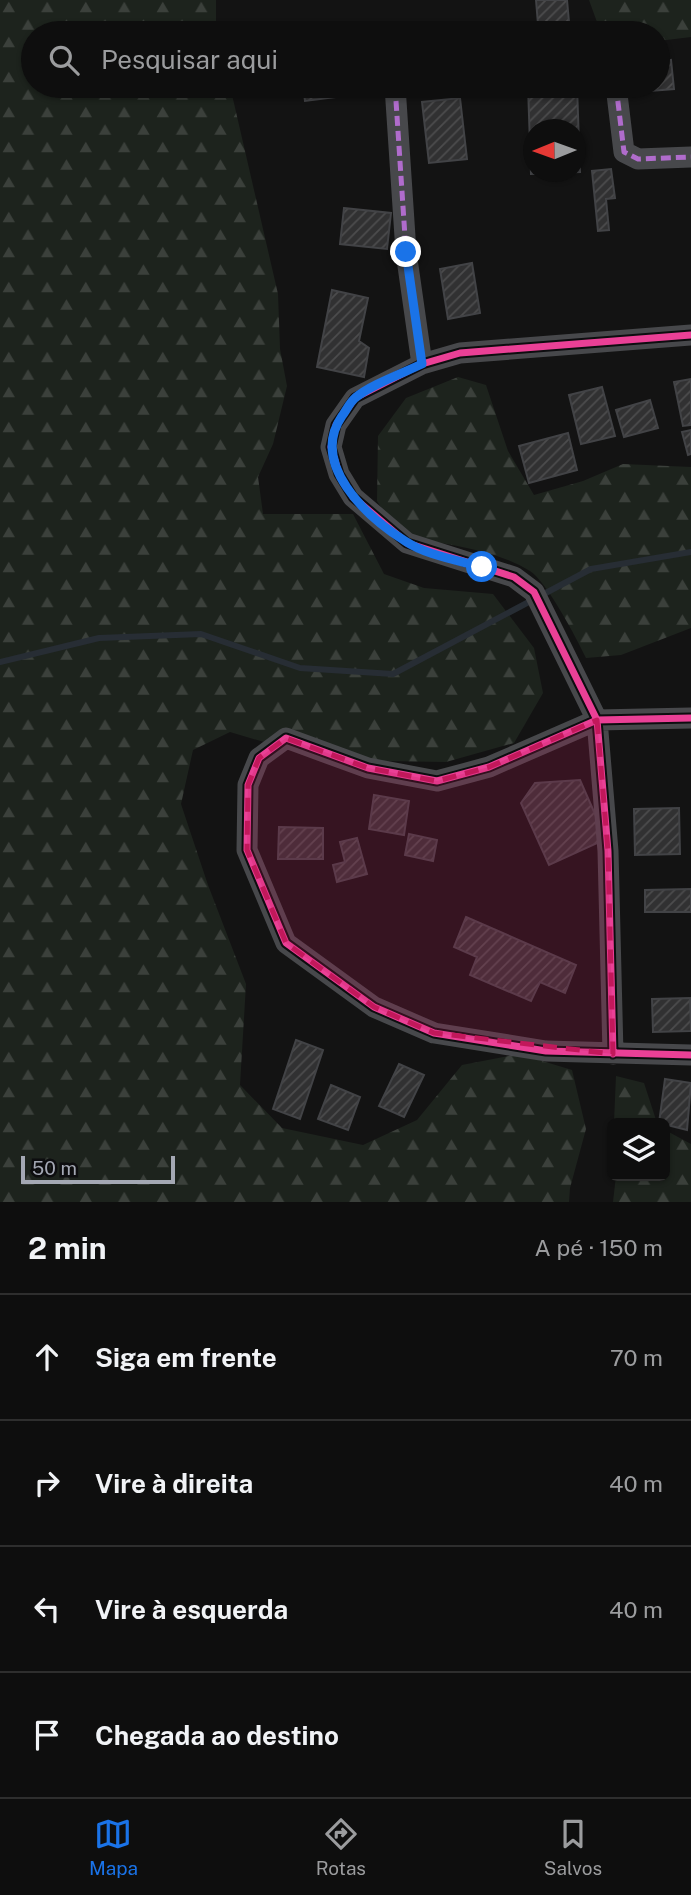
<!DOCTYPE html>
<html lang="pt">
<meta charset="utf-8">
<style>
:root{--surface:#0e0e0e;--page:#1c1c1c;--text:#f1f3f6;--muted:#9b9c9e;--line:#2e2e2e;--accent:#1a73e8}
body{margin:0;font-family:"Public Sans",sans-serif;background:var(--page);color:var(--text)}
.controls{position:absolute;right:21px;bottom:21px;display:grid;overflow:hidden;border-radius:10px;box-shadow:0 2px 5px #0004}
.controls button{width:63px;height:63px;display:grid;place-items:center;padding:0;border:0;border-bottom:2px solid var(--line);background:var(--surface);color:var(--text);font:35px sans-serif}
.compass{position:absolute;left:523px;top:119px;width:63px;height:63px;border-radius:50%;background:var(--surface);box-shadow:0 2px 5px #0004;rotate:269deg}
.scale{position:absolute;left:21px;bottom:18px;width:154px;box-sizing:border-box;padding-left:7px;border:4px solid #a4a8b4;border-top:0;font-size:19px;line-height:24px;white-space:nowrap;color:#a4a8b4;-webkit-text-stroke:5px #0d0d0f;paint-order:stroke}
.stop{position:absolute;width:21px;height:21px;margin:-16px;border:5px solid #1a73e8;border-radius:50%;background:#fff}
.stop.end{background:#1a73e8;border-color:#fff;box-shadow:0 2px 7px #0008}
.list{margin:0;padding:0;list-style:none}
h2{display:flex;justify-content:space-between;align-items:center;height:91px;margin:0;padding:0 28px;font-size:30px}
h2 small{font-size:23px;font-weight:400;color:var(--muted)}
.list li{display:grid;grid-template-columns:46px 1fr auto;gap:21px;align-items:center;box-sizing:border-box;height:126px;padding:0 28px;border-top:2px solid var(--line)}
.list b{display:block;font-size:26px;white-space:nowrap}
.list em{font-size:23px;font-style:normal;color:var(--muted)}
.icon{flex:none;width:38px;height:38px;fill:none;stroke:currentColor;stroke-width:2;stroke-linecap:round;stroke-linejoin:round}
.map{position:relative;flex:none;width:691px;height:1202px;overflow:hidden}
.search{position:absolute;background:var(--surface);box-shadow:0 2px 5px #0004;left:21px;right:21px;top:21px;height:77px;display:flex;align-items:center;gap:18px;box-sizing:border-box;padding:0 24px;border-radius:38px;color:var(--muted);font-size:26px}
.sheet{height:595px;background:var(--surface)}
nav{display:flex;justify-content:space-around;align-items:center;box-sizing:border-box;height:98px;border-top:2px solid var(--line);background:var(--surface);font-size:19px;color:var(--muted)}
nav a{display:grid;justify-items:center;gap:4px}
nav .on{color:var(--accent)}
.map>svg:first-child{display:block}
.forest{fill:url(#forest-firs)}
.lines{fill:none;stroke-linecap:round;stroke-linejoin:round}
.stream{stroke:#272d34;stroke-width:6}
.building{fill:url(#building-hatch);stroke:#424346;stroke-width:2;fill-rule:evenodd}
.minor{stroke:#47484b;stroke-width:21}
.quiet{stroke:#b06ccc;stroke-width:5;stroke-dasharray:10 5;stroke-linecap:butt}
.cycleway-casing{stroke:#0d0d0f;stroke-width:11}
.cycleway{stroke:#ea4096;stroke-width:7}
.route{stroke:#1a73e8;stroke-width:9}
.marked{fill:#c2185b;fill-opacity:0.2;stroke:#c2185b;stroke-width:5;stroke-dasharray:14 9;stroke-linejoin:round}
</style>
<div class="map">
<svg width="691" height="1202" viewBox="0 0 691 1202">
<defs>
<pattern id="forest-firs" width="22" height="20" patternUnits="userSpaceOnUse" patternTransform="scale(1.75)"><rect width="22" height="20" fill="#1d231d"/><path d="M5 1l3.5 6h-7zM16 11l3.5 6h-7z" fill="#3b403b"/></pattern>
<pattern id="building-hatch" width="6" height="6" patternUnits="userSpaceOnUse" patternTransform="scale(1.75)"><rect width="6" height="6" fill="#313132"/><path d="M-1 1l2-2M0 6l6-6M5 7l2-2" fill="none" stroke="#4c4c4d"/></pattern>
</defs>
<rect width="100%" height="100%" fill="#131313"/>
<path class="forest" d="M0,0H216V33H33V86H230L278,294L280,349L287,386L273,444L258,477L263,514H353L384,574L424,588L493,594L534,648L543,693L514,743L446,762L325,760L230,732L193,750L181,804L208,885L246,984L240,1085L282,1128L363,1145L417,1120L462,1065L519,1054L572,1070L586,1129L570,1188L569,1202H0Z
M589,0H691V37L658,41V33H601Z
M458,377L486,385L508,451L534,495L583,481L623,464L691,467V628L621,655L586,658C577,639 547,582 530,571C493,548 442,544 399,536L377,501L378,436L406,398Z
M616,1076L644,1083L657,1123H614Z
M665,1130L691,1144V1202H613L616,1176H665Z"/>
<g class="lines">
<path class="stream" d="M0,662L99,638L201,634L300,668L393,674L591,569L691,552"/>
</g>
<path class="building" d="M536,0H567L569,22L538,24Z
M671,60L674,89L637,92L636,86H658V62Z
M303,86H360L361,94L305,101Z
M528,86H577L580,172L531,174ZM534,130H576V172H534Z
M460,98L467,159L429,163L422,102Z
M611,169L615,198L606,199L609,230L598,231L592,171Z
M344,208L391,213L387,249L340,244Z
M472,263L480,313L448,319L440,269Z
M332,290L368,298L359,341L369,348L364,377L317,367Z
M691,379V425L683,426L674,382Z
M602,387L615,436L581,444L569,395Z
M650,400L658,428L624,437L616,410Z
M691,430V454L688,455L682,432Z
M568,433L577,470L529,483L519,446Z
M580,780L606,839L549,865L521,803L535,783Z
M374,795L409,801L404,835L369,829Z
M679,808L680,854L635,855L634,809Z
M279,827L323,828V859H278Z
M409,834L437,840L433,861L405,855Z
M357,838L367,874L337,882L333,865L345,862L340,842Z
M691,889V912H645V890Z
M466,917L576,965L565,993L540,982L531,1001L470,975L477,957L454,947Z
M690,998L691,1031L653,1032L652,999Z
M296,1040L323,1050L300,1119L273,1109Z
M399,1064L424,1075L404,1117L379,1106Z
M665,1079L691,1083L687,1130L659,1123Z
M331,1085L360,1097L348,1130L318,1119Z"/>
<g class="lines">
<path class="minor" d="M395,86L406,252L422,364
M616,86L624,152L638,159L691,157
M691,718L597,720L489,767L437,781L368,768L286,738L259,758L248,785L247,850L286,943L374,1007L434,1033L546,1051L691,1055
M613,1054L608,851L597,720L534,592L514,577L407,543L353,497L339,474L331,447L336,425L355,398L422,364L460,353L691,335"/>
<path class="quiet" d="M395,86L406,252L422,364
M616,86L624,152L638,159L691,157"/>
<defs>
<path id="cycleway" d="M691,718L597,720L489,767L437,781L368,768L286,738L259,758L248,785L247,850L286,943L374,1007L434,1033L546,1051L691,1055
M613,1054L608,851L597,720L534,592L514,577L407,543L353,497L339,474L331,447L336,425L355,398L422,364L460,353L691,335"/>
</defs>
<use href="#cycleway" class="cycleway-casing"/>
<use href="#cycleway" class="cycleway"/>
</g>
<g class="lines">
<path class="route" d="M406,252L422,364C403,373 370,385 355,398C350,402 346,411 342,416C309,464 367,517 405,541C426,555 457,560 482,567"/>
</g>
<path class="marked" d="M597,720L608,851L613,1054L434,1033L374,1007L286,943L247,850L248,785L259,758L286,738L368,768L437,781L489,767Z"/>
</svg>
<div class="controls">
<button><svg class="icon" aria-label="layers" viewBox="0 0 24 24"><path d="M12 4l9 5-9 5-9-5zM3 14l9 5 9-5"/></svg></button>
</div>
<svg class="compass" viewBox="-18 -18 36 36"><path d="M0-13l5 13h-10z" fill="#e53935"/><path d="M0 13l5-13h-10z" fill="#9b9c9e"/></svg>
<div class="scale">50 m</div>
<div class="stop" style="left:482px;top:567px"></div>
<div class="stop end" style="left:406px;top:252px"></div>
<div class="search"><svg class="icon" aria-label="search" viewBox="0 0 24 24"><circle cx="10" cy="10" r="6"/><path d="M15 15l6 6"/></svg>Pesquisar aqui</div>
</div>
<section class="sheet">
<h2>2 min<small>A pé · 150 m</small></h2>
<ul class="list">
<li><svg class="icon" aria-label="ahead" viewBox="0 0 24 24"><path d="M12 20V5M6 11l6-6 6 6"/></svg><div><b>Siga em frente</b></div><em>70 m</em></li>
<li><svg class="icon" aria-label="right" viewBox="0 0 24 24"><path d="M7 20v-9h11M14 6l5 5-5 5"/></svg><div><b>Vire à direita</b></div><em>40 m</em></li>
<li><svg class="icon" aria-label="left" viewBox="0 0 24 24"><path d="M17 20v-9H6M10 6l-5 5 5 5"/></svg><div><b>Vire à esquerda</b></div><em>40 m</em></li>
<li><svg class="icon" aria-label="arrive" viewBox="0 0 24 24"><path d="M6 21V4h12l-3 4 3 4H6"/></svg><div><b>Chegada ao destino</b></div></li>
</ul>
</section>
<nav>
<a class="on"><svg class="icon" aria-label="map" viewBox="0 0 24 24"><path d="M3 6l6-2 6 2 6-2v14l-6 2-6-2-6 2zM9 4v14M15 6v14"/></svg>Mapa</a>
<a><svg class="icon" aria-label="directions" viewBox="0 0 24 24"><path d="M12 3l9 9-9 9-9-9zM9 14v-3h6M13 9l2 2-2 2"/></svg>Rotas</a>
<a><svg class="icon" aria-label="saved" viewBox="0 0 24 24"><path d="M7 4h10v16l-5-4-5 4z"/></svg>Salvos</a>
</nav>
